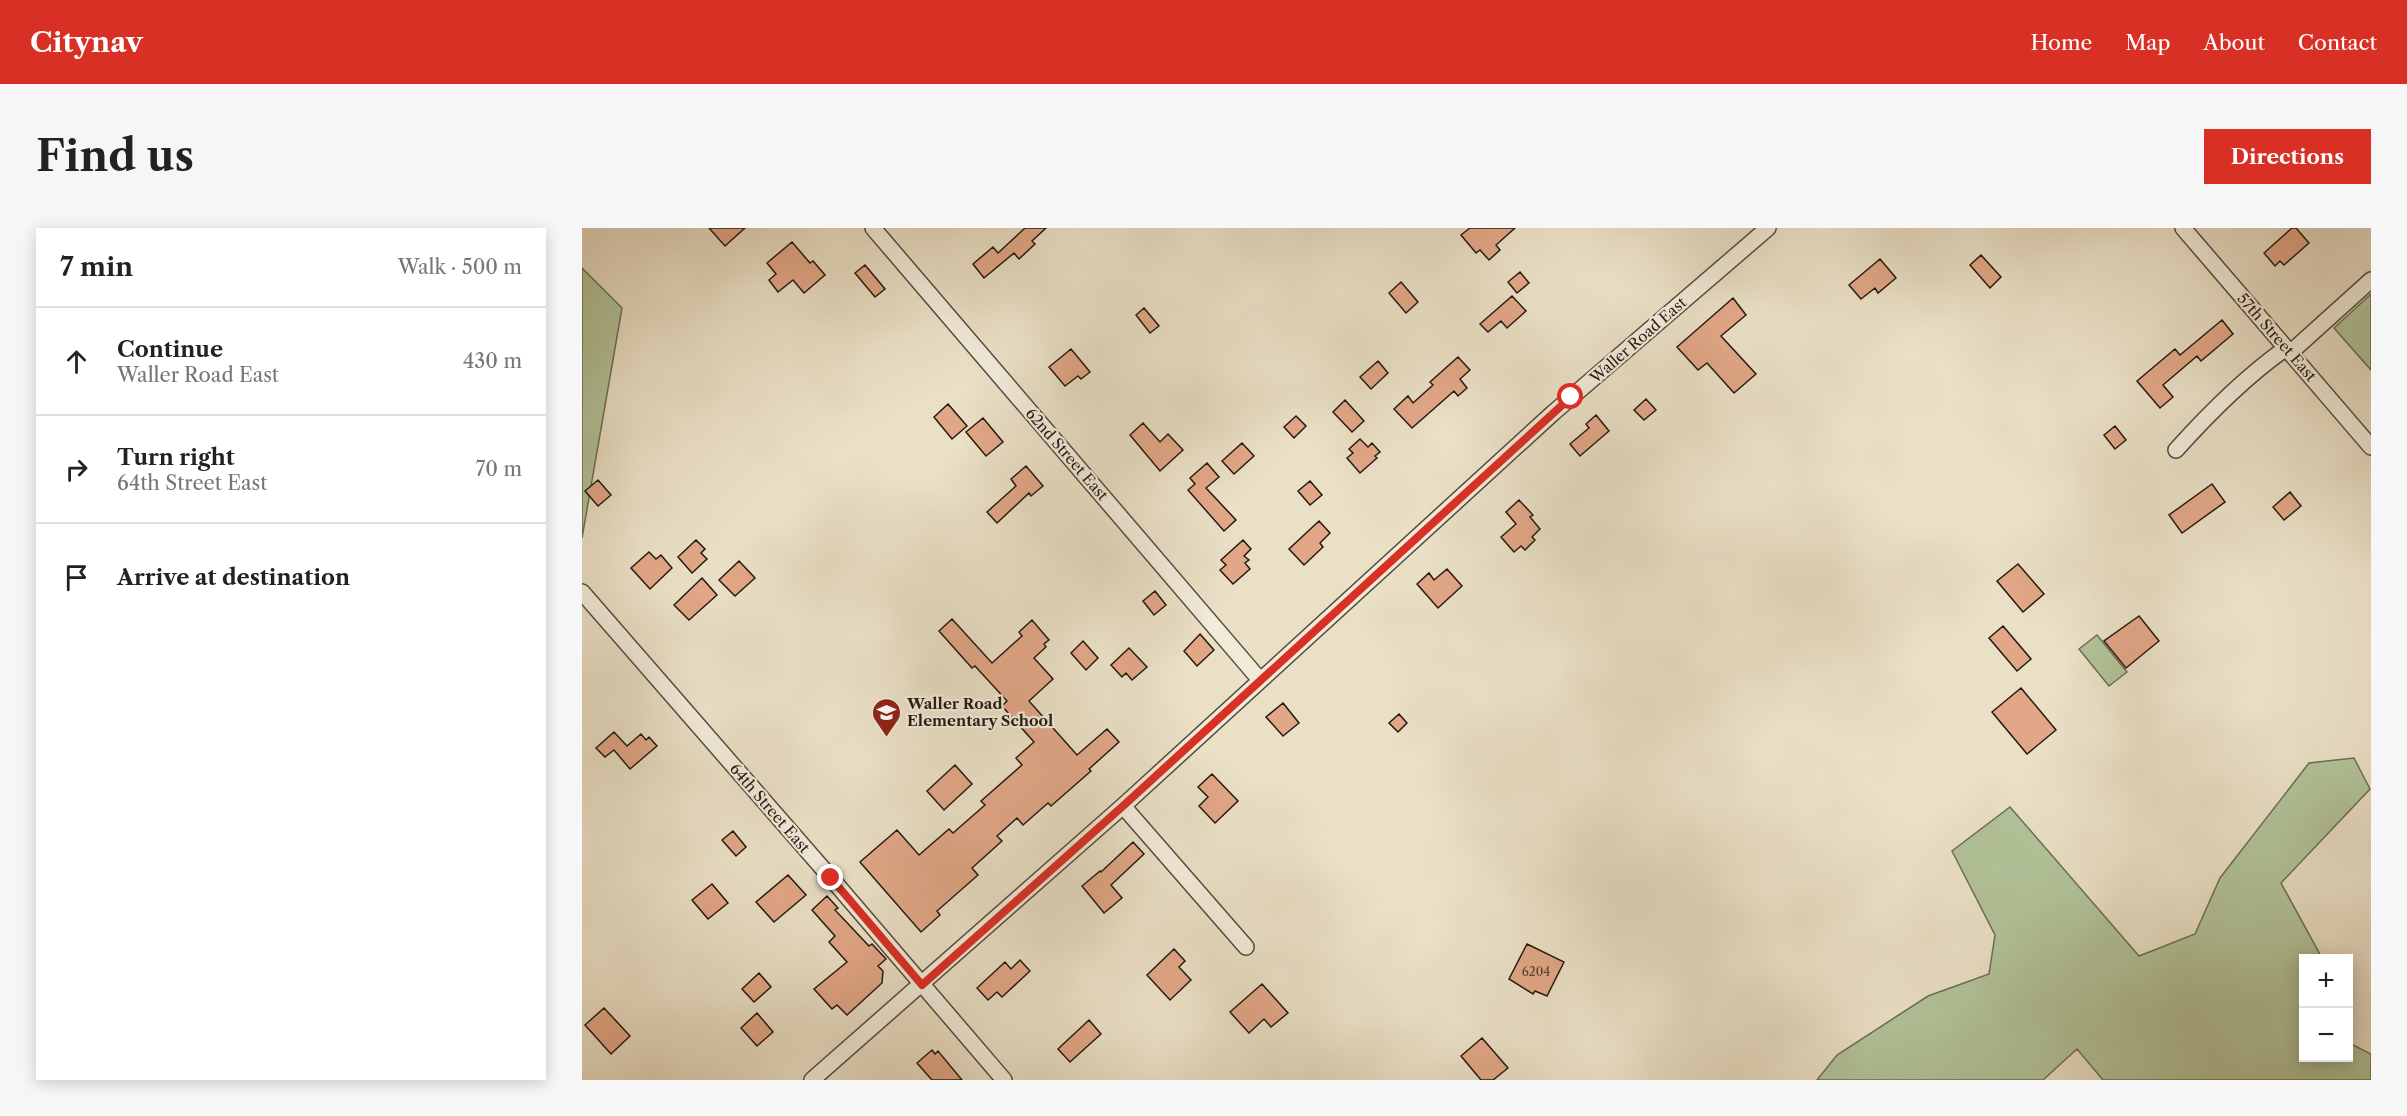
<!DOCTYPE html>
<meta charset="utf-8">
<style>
:root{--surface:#fff;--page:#f6f6f6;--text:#222;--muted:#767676;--line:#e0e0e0;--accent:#d93025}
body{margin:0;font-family:"Libre Caslon Text",serif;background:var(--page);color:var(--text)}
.controls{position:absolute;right:18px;bottom:18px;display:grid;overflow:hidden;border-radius:0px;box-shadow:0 3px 15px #0003}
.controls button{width:54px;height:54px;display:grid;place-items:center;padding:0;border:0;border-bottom:2px solid var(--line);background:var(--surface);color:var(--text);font:30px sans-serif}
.stop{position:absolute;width:18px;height:18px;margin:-14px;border:4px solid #d93025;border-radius:50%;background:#fff}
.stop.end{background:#d93025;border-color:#fff;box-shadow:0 2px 6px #0008}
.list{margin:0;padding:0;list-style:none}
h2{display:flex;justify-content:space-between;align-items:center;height:78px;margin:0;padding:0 24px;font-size:26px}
h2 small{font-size:20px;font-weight:400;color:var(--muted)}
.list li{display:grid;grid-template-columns:39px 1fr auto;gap:18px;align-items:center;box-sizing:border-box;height:108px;padding:0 24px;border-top:2px solid var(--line)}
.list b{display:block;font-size:22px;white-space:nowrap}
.list p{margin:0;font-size:20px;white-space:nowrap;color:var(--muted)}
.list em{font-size:20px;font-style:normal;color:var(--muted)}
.icon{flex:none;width:33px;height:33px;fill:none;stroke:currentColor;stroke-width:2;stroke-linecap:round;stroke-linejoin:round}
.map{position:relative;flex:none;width:1789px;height:852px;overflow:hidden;border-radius:0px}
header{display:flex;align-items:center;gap:36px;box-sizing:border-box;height:84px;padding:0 30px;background:var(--accent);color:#fff}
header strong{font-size:28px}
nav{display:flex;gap:33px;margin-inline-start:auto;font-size:21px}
.intro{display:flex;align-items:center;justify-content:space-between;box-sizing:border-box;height:144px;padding:0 36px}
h1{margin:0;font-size:42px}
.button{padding:15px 27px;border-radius:0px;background:var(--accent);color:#fff;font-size:21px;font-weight:700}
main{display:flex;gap:36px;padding:0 36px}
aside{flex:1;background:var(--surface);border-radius:0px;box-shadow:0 3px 15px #0003}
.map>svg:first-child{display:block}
.green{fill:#b2c399;stroke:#6b6e56;stroke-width:1.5}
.building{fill:#e2a787;stroke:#241912;stroke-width:1.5}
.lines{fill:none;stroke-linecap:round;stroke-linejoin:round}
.minor-casing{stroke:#564b3f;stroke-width:18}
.minor{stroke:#f1ebda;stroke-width:15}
.route{stroke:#d93025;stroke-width:8}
.labels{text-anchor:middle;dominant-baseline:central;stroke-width:4.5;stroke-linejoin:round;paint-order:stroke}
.number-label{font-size:12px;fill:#543c2f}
.street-label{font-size:15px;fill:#241912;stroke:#f1ebda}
.poi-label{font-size:15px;font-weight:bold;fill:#241912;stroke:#f1ebda;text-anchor:start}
</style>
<header>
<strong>Citynav</strong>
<nav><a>Home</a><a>Map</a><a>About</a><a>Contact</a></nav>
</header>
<div class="intro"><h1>Find us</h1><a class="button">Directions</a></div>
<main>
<aside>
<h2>7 min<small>Walk · 500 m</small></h2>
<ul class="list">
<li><svg class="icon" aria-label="ahead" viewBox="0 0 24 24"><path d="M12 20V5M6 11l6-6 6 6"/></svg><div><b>Continue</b><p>Waller Road East</p></div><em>430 m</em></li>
<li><svg class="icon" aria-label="right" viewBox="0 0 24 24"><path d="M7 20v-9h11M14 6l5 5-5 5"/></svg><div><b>Turn right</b><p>64th Street East</p></div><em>70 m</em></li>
<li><svg class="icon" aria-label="arrive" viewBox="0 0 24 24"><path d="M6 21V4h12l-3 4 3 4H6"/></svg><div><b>Arrive at destination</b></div></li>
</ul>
</aside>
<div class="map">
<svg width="1789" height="852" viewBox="0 0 1789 852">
<rect width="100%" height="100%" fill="#eae0c6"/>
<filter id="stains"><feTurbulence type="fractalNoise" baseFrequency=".00333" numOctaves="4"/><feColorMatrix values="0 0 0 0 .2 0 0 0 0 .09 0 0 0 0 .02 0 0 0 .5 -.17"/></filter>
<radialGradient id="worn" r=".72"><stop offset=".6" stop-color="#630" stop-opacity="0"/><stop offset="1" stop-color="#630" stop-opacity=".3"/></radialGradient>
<path class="green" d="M0,40L40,80L0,310Z
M1789,66V142L1752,100Z
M1515,407L1545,444L1527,458L1497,421Z
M1772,530L1788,561L1699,655L1740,730H1722V830H1766L1767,815L1789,826V852H1521L1495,821L1461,852H1235L1255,827L1346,768L1407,746L1413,707L1370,623L1428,579L1557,728L1613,706L1638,650L1727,535Z"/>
<path class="building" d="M127,0H163L143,18Z
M443,0H464L450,13L453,16L437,31L432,25L402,50L391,36L411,19L416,25Z
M888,0H933L914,17L918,22L907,32L898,22L894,25L879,7Z
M1710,0H1714L1727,15L1702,37L1698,33L1693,38L1682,25Z
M210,14L228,35L231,33L243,47L222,65L211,52L196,64L187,52L194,46L185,35Z
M1399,27L1419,49L1408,60L1388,37Z
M1298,31L1314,50L1296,65L1293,60L1279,71L1267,57Z
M283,37L303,61L293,69L273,45Z
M938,44L947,55L935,65L926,54Z
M819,54L836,74L824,85L807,65Z
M930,68L944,83L925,100L919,93L906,104L898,96Z
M1151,70L1164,87L1139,108L1174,146L1152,165L1125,135L1116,142L1095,119Z
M562,80L577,98L568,105L554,87Z
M1640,92L1651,106L1619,133L1615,128L1581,157L1591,169L1578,180L1555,153L1593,121L1598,127Z
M489,121L508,144L499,151L496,148L483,158L467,139Z
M876,129L888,142L878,151L885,160L876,168L872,163L830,200L812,181L826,168L831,175L851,157L848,154Z
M796,133L806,145L789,161L778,149Z
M1064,171L1074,182L1062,192L1052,182Z
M763,172L782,193L770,204L751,184Z
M366,176L385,198L370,211L352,189Z
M1014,187L1027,203L998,228L988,216L1007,200L1004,196Z
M714,188L724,198L712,210L702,199Z
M401,190L421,214L404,228L384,204Z
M561,195L578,214L586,206L601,222L578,243L548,207Z
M1533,198L1544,212L1533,221L1522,207Z
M778,211L786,219L790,215L798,224L793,228L795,230L778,245L765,230L771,225L767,221Z
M660,215L672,228L652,246L640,233Z
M625,235L637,249L624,260L654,292L642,303L606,262L613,256L608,250Z
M444,238L461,258L449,268L447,265L415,295L405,284L434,258L429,251Z
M16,252L29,267L16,278L3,263Z
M728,253L740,267L728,277L716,263Z
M1630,256L1643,274L1600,305L1587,287Z
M1708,264L1719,278L1702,292L1691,279Z
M937,272L951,287L948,289L958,301L950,309L953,312L943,322L939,318L932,324L919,309L934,296L924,284Z
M737,293L748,305L738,315L741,319L722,337L707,321Z
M114,312L123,321L119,325L125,331L110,345L96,329Z
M661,312L669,321L662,328L667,332L663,335L668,341L651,356L638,342L644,337L639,332Z
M67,324L74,331L79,327L90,340L68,361L49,340Z
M157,333L173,350L153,368L137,352Z
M1436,336L1462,366L1441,384L1415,353Z
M865,341L880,358L856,380L835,356L847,345L852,352Z
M120,350L135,367L107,392L92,377Z
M573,363L584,377L572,387L561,373Z
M1557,388L1577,413L1544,440L1522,413Z
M370,391L410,435L440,408L437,404L450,392L467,412L462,416L464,419L452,430L471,451L447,473L495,527L525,501L537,514L507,541L509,543L469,578L466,575L441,597L435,590L415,608L420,613L390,640L396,647L355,683L358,687L339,704L278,634L315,602L337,627L367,601L371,605L403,577L399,573L440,537L434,530L452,514L420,478L425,473L393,438L390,440L357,403Z
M1421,398L1449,431L1435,443L1407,410Z
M618,406L632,422L615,438L602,423Z
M501,413L516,430L504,442L489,425Z
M547,420L565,439L550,452L544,445L540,449L529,437Z
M1439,460L1474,502L1445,526L1410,484Z
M701,475L717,495L701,508L684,489Z
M817,486L825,495L816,504L807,495Z
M32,504L45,518L59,506L64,512L67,509L75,518L48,541L32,522L23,529L14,520Z
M373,537L390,556L362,582L345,563Z
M630,546L656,573L633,595L617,578L626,569L616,559Z
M151,603L164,619L154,628L140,612Z
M551,614L562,626L529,657L540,670L522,685L500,658L518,643L519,644Z
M206,647L224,667L192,694L174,674Z
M130,656L146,675L126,691L110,672Z
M245,668L256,680L253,682L287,718L290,716L304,731L296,738L301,743L300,755L265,787L255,777L250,781L232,761L265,734L247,714L253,708L230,682Z
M945,716L982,734L965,768L953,763L951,766L927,751Z
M592,721L603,733L597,739L609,752L588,772L565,747Z
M438,732L448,743L420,769L415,764L406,772L395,760L423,734L429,741Z
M177,745L189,759L172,774L160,761Z
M680,756L706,785L689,799L682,791L667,805L648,784Z
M22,780L48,808L29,826L3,797Z
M175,785L191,804L175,818L159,800Z
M507,792L519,806L488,834L476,821Z
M900,810L926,840L911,852H899L879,828Z
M350,822L353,826L356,823L380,852H350L335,835Z"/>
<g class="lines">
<defs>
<path id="minor" d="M291,0L678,452
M1601,0L1789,219
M1708,125L1789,52
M1594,222C1628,184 1663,149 1704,120
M0,364L249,650L422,852
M541,578L664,719
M230,852L541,578L971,185L1186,0"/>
</defs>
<use href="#minor" class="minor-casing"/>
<use href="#minor" class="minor"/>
</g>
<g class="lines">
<path class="route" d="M249,650L340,757L541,578L989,169"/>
</g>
<defs>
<symbol id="school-pin" viewBox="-11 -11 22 30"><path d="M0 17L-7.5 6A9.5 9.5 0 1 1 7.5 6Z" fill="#8f2418" stroke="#f1ebda"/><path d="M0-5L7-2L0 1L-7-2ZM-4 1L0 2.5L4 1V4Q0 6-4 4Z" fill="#fff"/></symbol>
</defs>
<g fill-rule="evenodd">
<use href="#school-pin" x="288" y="468" width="33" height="45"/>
</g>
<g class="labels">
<g class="number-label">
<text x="954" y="743">6204</text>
</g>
<g class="street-label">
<text transform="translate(1695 109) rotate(49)">57th Street East</text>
<text transform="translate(1056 112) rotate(-41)">Waller Road East</text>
<text transform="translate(485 226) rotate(49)">62nd Street East</text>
<text transform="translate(188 580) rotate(49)">64th Street East</text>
</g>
<g class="poi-label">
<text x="325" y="475">Waller Road<tspan x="325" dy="17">Elementary School</tspan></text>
</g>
</g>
<rect width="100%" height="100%" filter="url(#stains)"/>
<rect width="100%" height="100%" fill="url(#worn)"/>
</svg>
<div class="controls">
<button>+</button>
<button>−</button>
</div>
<div class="stop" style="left:989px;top:169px"></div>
<div class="stop end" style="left:249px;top:650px"></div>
</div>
</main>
